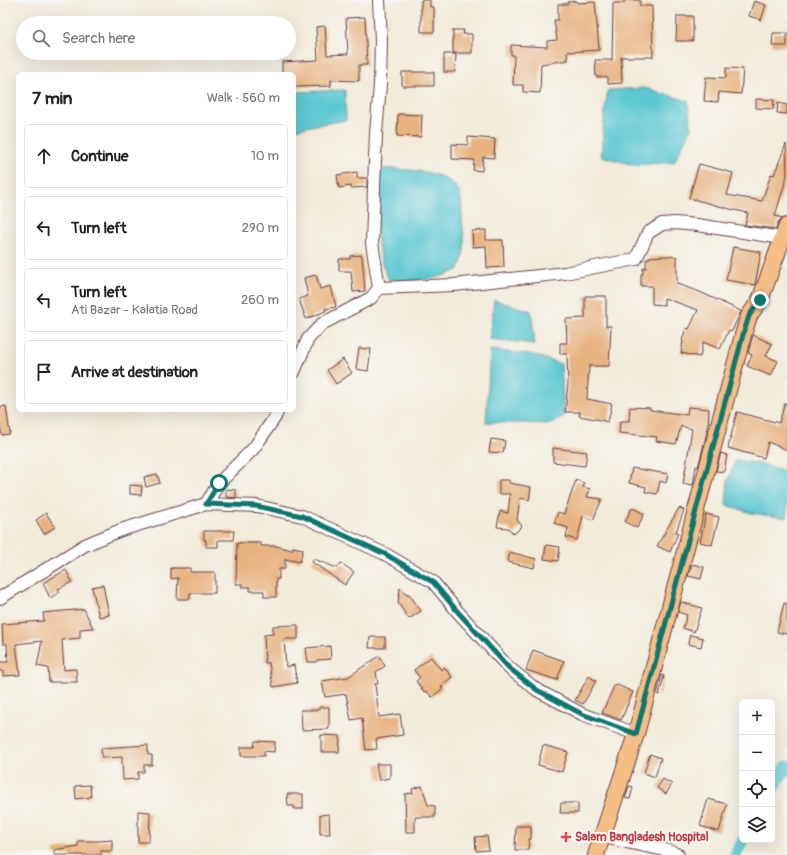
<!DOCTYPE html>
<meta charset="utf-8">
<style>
:root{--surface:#fff;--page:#f2f2f2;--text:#222;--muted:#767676;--line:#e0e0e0}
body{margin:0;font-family:Pangolin,sans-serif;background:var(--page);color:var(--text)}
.controls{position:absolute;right:12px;bottom:12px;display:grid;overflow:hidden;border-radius:6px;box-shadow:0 4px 16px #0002}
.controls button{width:36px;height:36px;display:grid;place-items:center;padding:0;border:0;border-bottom:1px solid var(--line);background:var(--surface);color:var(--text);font:20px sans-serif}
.stop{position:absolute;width:12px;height:12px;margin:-9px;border:3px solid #0f766e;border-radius:50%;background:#fff}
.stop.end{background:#0f766e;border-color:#fff;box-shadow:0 1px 4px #0008}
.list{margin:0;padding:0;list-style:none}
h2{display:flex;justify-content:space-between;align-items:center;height:52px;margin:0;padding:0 16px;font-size:17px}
h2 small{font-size:13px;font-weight:400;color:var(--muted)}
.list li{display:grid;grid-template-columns:26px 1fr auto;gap:12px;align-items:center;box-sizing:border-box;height:64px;margin:0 8px 8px;padding:0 8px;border:1px solid var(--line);border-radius:6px}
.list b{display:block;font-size:15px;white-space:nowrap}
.list p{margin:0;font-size:13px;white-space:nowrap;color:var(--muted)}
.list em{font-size:13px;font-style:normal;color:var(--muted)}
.icon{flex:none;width:22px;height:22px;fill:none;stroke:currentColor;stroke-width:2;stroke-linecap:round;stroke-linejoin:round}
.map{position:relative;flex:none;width:787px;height:855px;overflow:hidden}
.search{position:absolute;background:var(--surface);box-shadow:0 4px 16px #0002;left:16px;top:16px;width:280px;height:44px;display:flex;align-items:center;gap:10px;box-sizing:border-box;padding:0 14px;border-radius:22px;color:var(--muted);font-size:15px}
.panel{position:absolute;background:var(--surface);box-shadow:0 4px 16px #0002;left:16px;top:72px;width:280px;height:340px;border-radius:6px}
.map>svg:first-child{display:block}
.water{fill:#5cc8d1;stroke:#53747e}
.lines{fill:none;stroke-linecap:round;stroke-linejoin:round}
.canal{stroke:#5cc8d1;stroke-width:12}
.building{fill:#e7b27f}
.minor-casing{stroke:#633e45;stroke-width:14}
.major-casing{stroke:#633e45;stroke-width:18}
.minor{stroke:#fff;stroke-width:12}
.major{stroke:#f6be87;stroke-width:16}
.route{stroke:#0f766e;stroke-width:5}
.health-dot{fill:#e0444e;stroke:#f6f6f2;stroke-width:1.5}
.labels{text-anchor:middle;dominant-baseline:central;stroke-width:4;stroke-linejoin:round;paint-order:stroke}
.health-label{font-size:12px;font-weight:bold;fill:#be3a42;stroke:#f6f6f2;text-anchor:start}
</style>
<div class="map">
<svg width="787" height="855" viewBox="0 0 787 855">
<rect width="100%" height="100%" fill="#f6f6f2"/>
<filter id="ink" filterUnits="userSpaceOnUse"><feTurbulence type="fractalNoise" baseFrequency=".025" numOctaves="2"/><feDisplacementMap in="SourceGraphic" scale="8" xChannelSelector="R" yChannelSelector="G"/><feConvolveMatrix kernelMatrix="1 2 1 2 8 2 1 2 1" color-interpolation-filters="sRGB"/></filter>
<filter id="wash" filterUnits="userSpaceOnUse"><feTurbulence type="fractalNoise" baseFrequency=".012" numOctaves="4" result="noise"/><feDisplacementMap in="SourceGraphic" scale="16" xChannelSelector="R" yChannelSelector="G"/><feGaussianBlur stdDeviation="0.9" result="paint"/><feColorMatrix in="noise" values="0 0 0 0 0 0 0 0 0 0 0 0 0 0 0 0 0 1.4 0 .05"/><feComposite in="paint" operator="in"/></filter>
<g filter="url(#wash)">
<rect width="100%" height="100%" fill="#f2ebda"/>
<path class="water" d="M645,88L688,101L691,129L674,162L634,165L601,156L605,108L608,90Z
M345,90L346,120L294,129V92Z
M385,169C406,169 451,170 460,194C462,201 461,210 462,218C464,239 467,249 459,269C446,278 404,285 389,280C372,252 378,203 380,172Z
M494,300L531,311L535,344L489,339Z
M490,350L534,355L561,364L564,416L549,424L486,422Z
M736,460L762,464L787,473V518L751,513L726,505L728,480Z"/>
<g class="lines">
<path class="canal" d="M772,790L787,766
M735,855L743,840"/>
</g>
<g id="blocks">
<path class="building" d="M421,0H430V7H434V32H421Z
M624,0H640V6H652L653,57H621L622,83L608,84V77H596L595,60H612L613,3H624Z
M577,1V3L595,2L599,50L567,52L568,60L541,64L540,93L523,92V85H513L514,55H511V45L547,47V41L557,40L554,20H558V4H568V2Z
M754,1L766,5L761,20L749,16Z
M677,16H693V41H676Z
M365,17L367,65H359V81L331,80V86L294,87V73L282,74V62L318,60L316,27L325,26L327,55L348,54L346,18Z
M453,30H464L463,34H472V53H453Z
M773,33H787V46H772Z
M444,54H456L455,72H444Z
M726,68L743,69L741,94L719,92L718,102L704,101L706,77L726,78Z
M402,72H434V86H402Z
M756,99L774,100L773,109L756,108Z
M778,103L787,105V114L777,113Z
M398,114L422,115L421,137L397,136Z
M468,137L495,139L494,158L483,157L482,171L473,170L474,160L452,159V144L468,145Z
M786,144L787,176L775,216L782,218L778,222L776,229L745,225L748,213L730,209L689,198L699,164L733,173L727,195L762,201L771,174L774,175Z
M357,172V178H367V187L351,188V186L339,188L337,175Z
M486,230V240H503L504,267L487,268L486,246L473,247L472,231Z
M733,247L761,252L755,285L726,280Z
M362,255L365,291L353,292L351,271H339V259H350V256Z
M667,256L677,257V284L700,292L741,311L732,331L729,330L720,349L703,342L700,357L681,353L683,341L682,340L686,328L689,329L698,310L664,298V305L652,304V286H641V274H643V268H646V259H649V257Z
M316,275L320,289L331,286L336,307L325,309L326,311L306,319L299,299L308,296L304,278Z
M585,296H606V326H611L609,366H589L587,399L612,404L608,422L596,419L579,416L580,412H565L568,384L567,354H560V343H567L566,319L585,318Z
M753,335L772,344L766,356L778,361L771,376L747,366L752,355L748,353Z
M359,348L371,349L368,371L356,369Z
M343,359L352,373L336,384L327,370Z
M785,403L787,404V450L768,442L764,458L728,448L737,412L779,423Z
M6,406L10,434L2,435L0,424V407Z
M630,407L650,408V410L687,415L688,407L709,409L708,428L698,467L696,466L693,485L683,484L692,429L681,426L676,444L656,441L657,437L619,433L620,421H629Z
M491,439L505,441L503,453L489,452Z
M553,448L587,452L585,466L553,462Z
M721,453L727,455L724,472L716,471Z
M632,468L668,474L666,483L660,481L657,494L645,492L646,487L629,483Z
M157,474L160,483L146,487L144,477Z
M499,480H509V483L531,487L529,500L520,498L517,520L522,526L514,534L508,528L497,527L500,511L508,513L510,494H499Z
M576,480L584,483L583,487L590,489L587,497L602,499L593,520L583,516L577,540L566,537L568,528L554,523L558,512L564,514Z
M130,485L142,486L141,495L130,494Z
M226,489L236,490V498L226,497Z
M679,508L684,510L676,532L678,533L670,552L657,546Z
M631,509H635L644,514L637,528L625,522Z
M46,513L55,527L44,534L36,520Z
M706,514L719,517L712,545L700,542Z
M204,531H234L233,540H218V547H206V540H204Z
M237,543H261V546H276L292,550L293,547L303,549L300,562L285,559V569H279V579H276V597H264V591H250V587H242V584H236Z
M546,545L560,547L558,561L544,559Z
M510,552L536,559L534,568L508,562Z
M314,559L337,568L341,563L354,572L345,585L312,562Z
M692,564L704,567L701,579L688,576Z
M171,568H190V572H215V593H190V599H177L178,578L171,579Z
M66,570L72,582L58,589L60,592L50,598L43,583Z
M103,585L109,615L99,617L92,587Z
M400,588L407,594H409L421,611L409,619L398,603Z
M681,602L702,608L694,632L683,628L687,615L678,612Z
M784,603L787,604V634L777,632Z
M84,609L93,628L80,629V638L62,640L64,670L76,669L77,682H49L48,668L37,666L42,641L16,644L20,675L3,676V671H0V662H8L7,644H3L2,624L44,621L43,613Z
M298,625V639H284L286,667L294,665L297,683L273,687L269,663H265L264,635L273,634V626Z
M690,635L703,638L701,647L688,644Z
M370,637H385V648H369Z
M330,646L331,659L317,660L316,662H308L306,648Z
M533,650L564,661L557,680L526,670Z
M379,656L385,666L376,672L378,684H375L379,717L400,714L403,735L376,739L377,749L366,750L362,718L351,720L346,694L325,697L322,681L348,677Z
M431,657L441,670L444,667L452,677L441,686L443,688L432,697L426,691L424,692L416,681L420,678L414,670Z
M662,675L664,676L659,695L657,694Z
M589,676L596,681L583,704L575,700Z
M615,684L633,692L621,720L602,713Z
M319,707H329V729L302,730L301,710H319Z
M321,735L340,736L339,752H321Z
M255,741L275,742L274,752L264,751V756H241V747H254Z
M148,745V755H152V765H144V772H138V779L123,780L122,757L102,758L101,748Z
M543,745L568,752L562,772L538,765Z
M650,754L661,758L655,777L644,773Z
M376,764H390V778L379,780Z
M663,779L672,784L666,794L657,788Z
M90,785L91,797L76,799L75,786Z
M422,786L428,805L435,806V817H415V832H406L405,794L413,793L412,789Z
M629,786L633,787L630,799L625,798Z
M287,794H303V809H294V806H288Z
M708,799L727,804L719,832L700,826Z
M561,803H578V813H560Z
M138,811L150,812L149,842H138Z
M329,814L330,834H320V815Z
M516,826H531V839H529L528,850H515Z
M487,836L489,850L476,851L475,837Z
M112,840V851H101V855H54V850L78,846V841H98Z"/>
</g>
</g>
<g filter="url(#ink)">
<use href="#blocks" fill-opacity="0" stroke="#633e45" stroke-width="1"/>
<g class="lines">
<defs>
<path id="minor" d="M379,288L454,285L565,273L636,259L648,233L662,224L675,223L697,225L782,238
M294,372L308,339L322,324L371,298L379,288L372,243L376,133L380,85L381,40L379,0
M206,504L219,483L254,448L275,417L278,410
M0,598L85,545L121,530L206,504L257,506L302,516L385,554L433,582L458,612L509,668L537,690L582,714L636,734
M603,837L669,851L678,855"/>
<path id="major" d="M596,855L636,734L743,335L749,316L760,300L787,226"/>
</defs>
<use href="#minor" class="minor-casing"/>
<use href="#major" class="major-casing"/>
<use href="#minor" class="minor"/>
<use href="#major" class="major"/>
</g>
</g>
<g class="lines" filter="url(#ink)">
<path class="route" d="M219,483L206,504L256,506L302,516L385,554L433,582L458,612L509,668L537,690L582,714L636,734L743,335L749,316L760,300"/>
</g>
<path class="health-dot" d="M564 831h4v4h4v4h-4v4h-4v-4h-4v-4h4z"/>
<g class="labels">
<g class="health-label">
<text x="575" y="837">Salam Bangladesh Hospital</text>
</g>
</g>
</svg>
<div class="controls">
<button>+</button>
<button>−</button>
<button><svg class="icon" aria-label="locate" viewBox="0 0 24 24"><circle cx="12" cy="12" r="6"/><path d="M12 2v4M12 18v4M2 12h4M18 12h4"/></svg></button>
<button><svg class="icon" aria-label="layers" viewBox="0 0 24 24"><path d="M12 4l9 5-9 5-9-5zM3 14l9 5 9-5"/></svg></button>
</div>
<div class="stop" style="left:219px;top:483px"></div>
<div class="stop end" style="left:760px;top:300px"></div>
<div class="search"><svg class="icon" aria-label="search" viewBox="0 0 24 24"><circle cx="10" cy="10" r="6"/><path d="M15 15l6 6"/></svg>Search here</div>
<section class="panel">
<h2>7 min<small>Walk · 560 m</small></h2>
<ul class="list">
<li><svg class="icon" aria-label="ahead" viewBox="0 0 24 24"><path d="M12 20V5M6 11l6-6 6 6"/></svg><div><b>Continue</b></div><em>10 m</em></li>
<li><svg class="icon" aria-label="left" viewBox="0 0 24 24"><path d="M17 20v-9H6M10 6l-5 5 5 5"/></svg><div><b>Turn left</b></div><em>290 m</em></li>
<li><svg class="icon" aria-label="left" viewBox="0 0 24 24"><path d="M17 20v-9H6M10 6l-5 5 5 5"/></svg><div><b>Turn left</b><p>Ati Bazar - Kalatia Road</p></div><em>260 m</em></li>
<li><svg class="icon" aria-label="arrive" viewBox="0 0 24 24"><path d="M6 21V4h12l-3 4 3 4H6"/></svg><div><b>Arrive at destination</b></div></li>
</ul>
</section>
</div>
